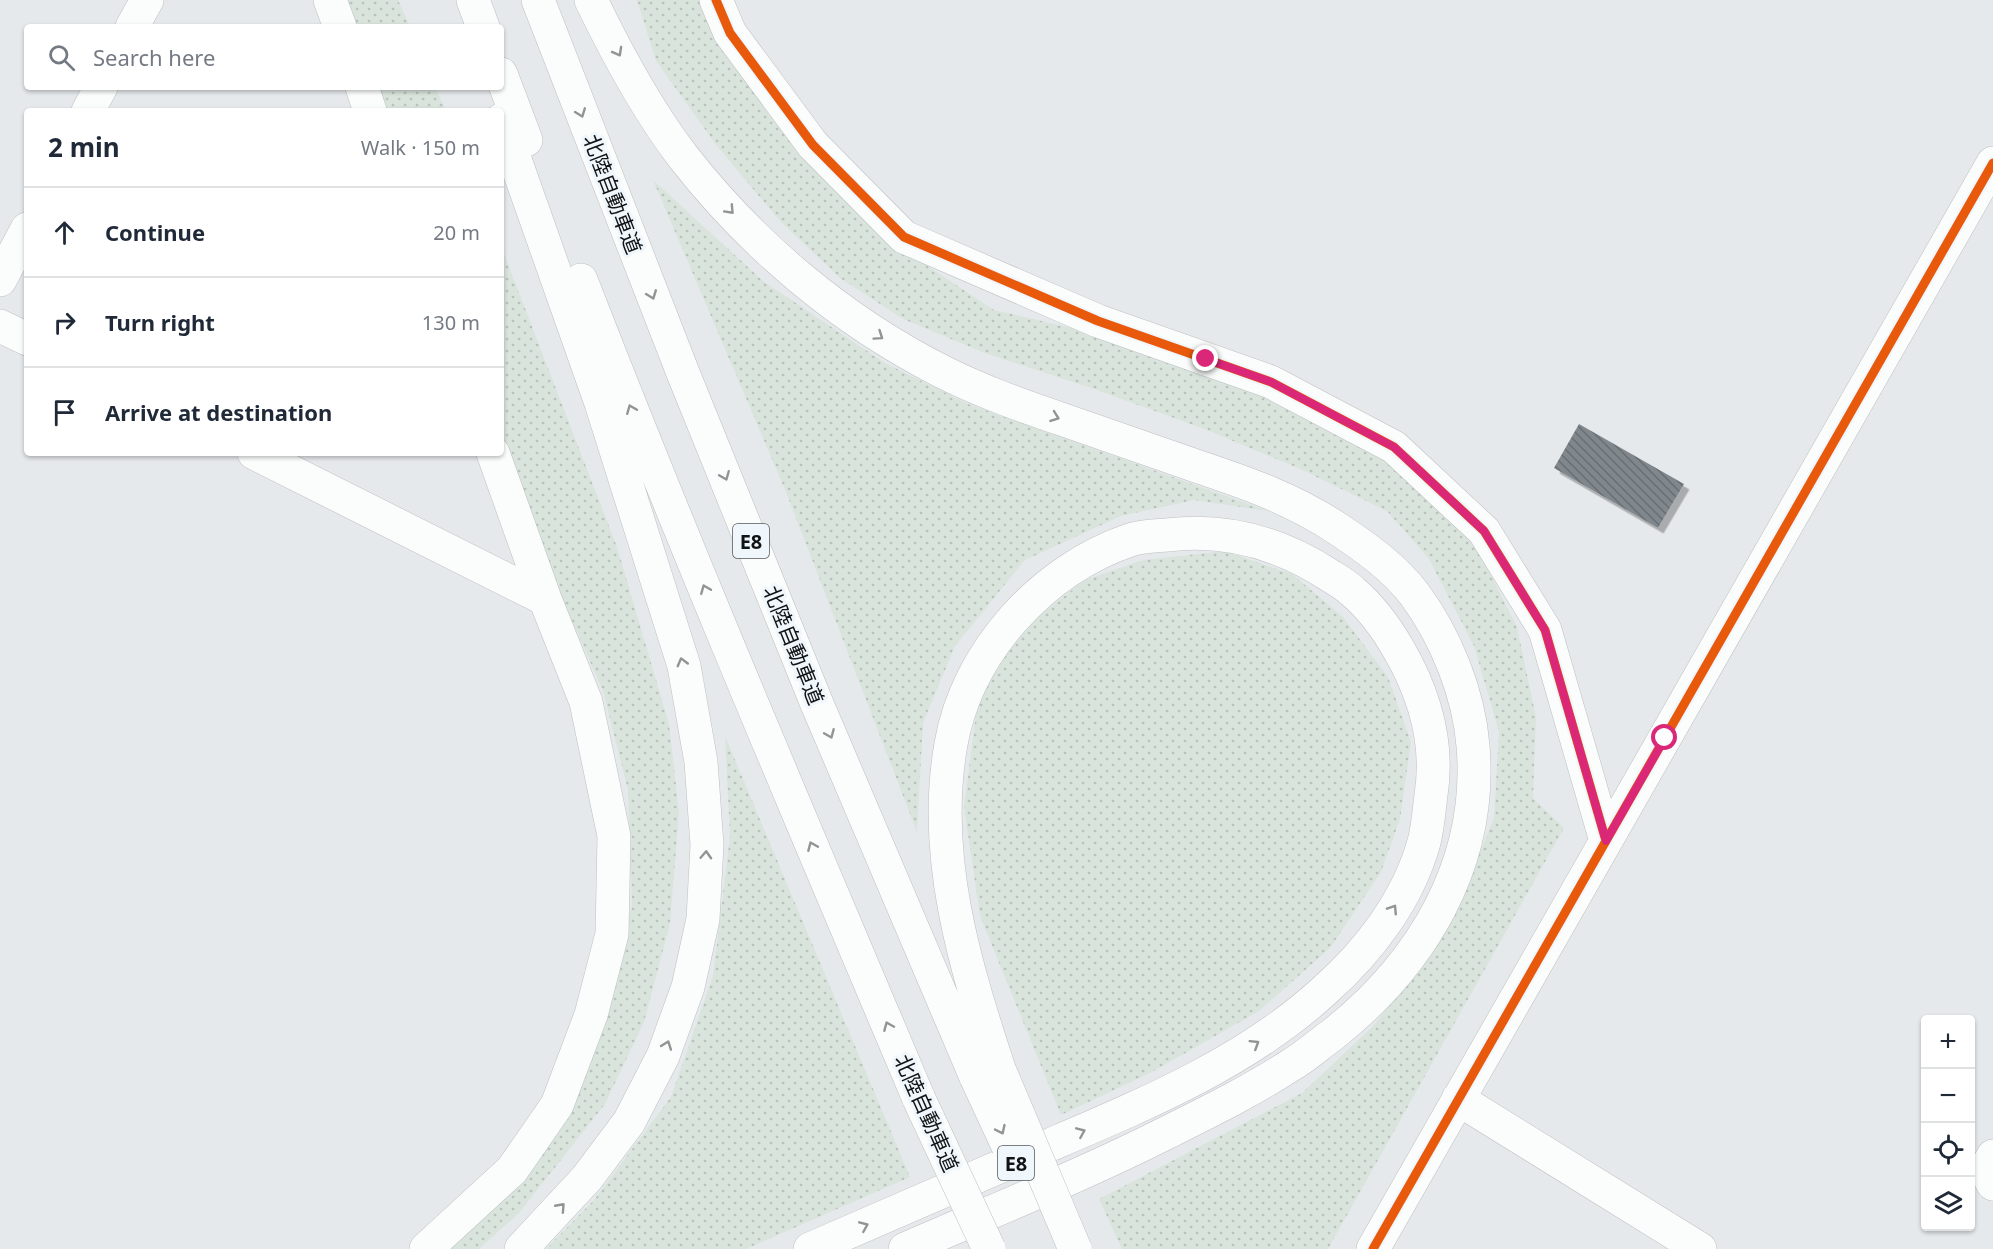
<!DOCTYPE html>
<meta charset="utf-8">
<style>
:root{--surface:#fff;--page:#f6f6f7;--text:#1f2937;--muted:#747a83;--line:#e0e1e3}
body{margin:0;font-family:"Noto Sans","Noto Sans JP",sans-serif;background:var(--page);color:var(--text)}
.controls{position:absolute;right:18px;bottom:18px;display:grid;overflow:hidden;border-radius:6px;box-shadow:0 2px 4px #0004}
.controls button{width:54px;height:54px;display:grid;place-items:center;padding:0;border:0;border-bottom:2px solid var(--line);background:var(--surface);color:var(--text);font:30px sans-serif}
.stop{position:absolute;width:18px;height:18px;margin:-14px;border:4px solid #db2777;border-radius:50%;background:#fff}
.stop.end{background:#db2777;border-color:#fff;box-shadow:0 2px 6px #0008}
.list{margin:0;padding:0;list-style:none}
h2{display:flex;justify-content:space-between;align-items:center;height:78px;margin:0;padding:0 24px;font-size:26px}
h2 small{font-size:20px;font-weight:400;color:var(--muted)}
.list li{display:grid;grid-template-columns:39px 1fr auto;gap:18px;align-items:center;box-sizing:border-box;height:90px;padding:0 24px;border-top:2px solid var(--line)}
.list b{display:block;font-size:22px;white-space:nowrap}
.list em{font-size:20px;font-style:normal;color:var(--muted)}
.icon{flex:none;width:33px;height:33px;fill:none;stroke:currentColor;stroke-width:2;stroke-linecap:round;stroke-linejoin:round}
.map{position:relative;flex:none;width:1993px;height:1249px;overflow:hidden}
.search{position:absolute;background:var(--surface);box-shadow:0 2px 4px #0004;left:24px;top:24px;width:480px;height:66px;display:flex;align-items:center;gap:15px;box-sizing:border-box;padding:0 21px;border-radius:6px;color:var(--muted);font-size:22px}
.panel{position:absolute;background:var(--surface);box-shadow:0 2px 4px #0004;left:24px;top:108px;width:480px;height:348px;border-radius:6px}
.map>svg:first-child{display:block}
.grass{fill:url(#grass-dots)}
.building{fill:url(#building-back-hatch);filter:url(#shadow)}
.lines{fill:none;stroke-linecap:round;stroke-linejoin:round}
.minor-casing{stroke:#bdc0c2;stroke-width:34}
.highway-casing{stroke:#bdc0c2;stroke-width:34}
.minor{stroke:#fbfcfc;stroke-width:33}
.highway{stroke:#fbfcfc;stroke-width:33}
.highway-bridge-casing{stroke:#bdc0c2;stroke-width:34;stroke-linecap:butt}
.highway-bridge{stroke:#fbfcfc;stroke-width:33}
.cycleway-casing{stroke:#f0f7fc;stroke-width:13}
.cycleway{stroke:#e8590c;stroke-width:9}
.oneway{stroke:#929394}
.route{stroke:#db2777;stroke-width:8}
.labels{text-anchor:middle;dominant-baseline:central;stroke-width:6;stroke-linejoin:round;paint-order:stroke}
.shield{fill:#f0f7fc;stroke:#54575a;stroke-width:1.5}
.shield-label{font-size:20px;font-weight:bold;fill:#111315}
.street-label{font-size:21px;fill:#111315;stroke:#f0f7fc}
</style>
<div class="map">
<svg width="1993" height="1249" viewBox="0 0 1993 1249">
<defs>
<pattern id="grass-dots" width="8" height="8" patternUnits="userSpaceOnUse" patternTransform="scale(1.5)"><rect width="8" height="8" fill="#d9e4dc"/><path d="M2 2h.1M6 6h.1" fill="none" stroke="#b9c3bc" stroke-width="1.8" stroke-linecap="round"/></pattern>
<pattern id="building-back-hatch" width="6" height="6" patternUnits="userSpaceOnUse" patternTransform="scale(1.5)"><rect width="6" height="6" fill="#81888d"/><path d="M-1 5l2 2M0 0l6 6M5-1l2 2" fill="none" stroke="#686e72"/></pattern>
<filter id="shadow"><feDropShadow dx="5.5" dy="5.5" stdDeviation="0" flood-color="#0004"/></filter>
</defs>
<rect width="100%" height="100%" fill="#e6e9ec"/>
<path class="grass" d="M338,0H398L410,27H348Z
M637,0H699L775,123L888,240L994,310L1123,340L1234,371L1427,484L1481,556L1517,627L1536,717L1533,798L1564,828L1328,1249H1122L1099,1199L1302,1093L1373,1026L1418,970L1457,911L1494,817L1499,732L1474,646L1429,559L1387,511L1298,468L1207,430L1097,390L982,352L903,319L840,278L780,221L717,146L656,61Z
M371,87H435L446,111H380Z
M653,180L763,281L885,363L968,404L1268,511L1194,500L1121,516L1025,560L955,646L923,723L917,832L786,492Z
M501,246L617,547L669,724L679,812L670,924L644,1022L605,1104L519,1213L479,1249H438L596,1027L632,906L628,790L603,691L548,566L501,438Z
M1225,551L1292,574L1343,617L1388,677L1411,742L1400,819L1381,872L1330,948L1259,1011L1152,1072L1061,1115L980,916L964,807L978,698L1023,628L1085,580L1143,560Z
M725,736L910,1177L746,1249H546L594,1200L671,1097L713,976L730,836Z"/>
<path class="building" d="M1579,424L1684,484L1658,528L1554,468Z"/>
<g class="lines">
<defs>
<path id="minor" d="M330,0L340,27
M716,0L730,33L813,145L904,237L1098,321L1271,382L1394,447L1484,531L1545,630L1606,841
M132,27L147,0
M362,87L370,111
M88,111L101,87
M0,280L27,229
M0,326L27,339
M254,453L545,599
M1458,1099L1700,1249
M1993,1156L1985,1170L1993,1184
M426,1249L512,1170L557,1105L591,1015L612,934L614,836L586,702L545,599L493,453
M1373,1249L1993,163"/>
<path id="highway" d="M473,0L483,27
M538,0L683,373L817,704L976,1077
M591,0C617,54 647,110 684,158C753,246 841,320 941,371C980,391 1023,406 1064,420C1109,436 1154,451 1199,467C1247,483 1295,500 1338,529C1365,547 1395,568 1415,595C1446,637 1469,694 1473,746C1483,863 1422,964 1332,1035C1318,1045 1305,1057 1291,1065C1251,1091 1208,1112 1166,1133C1081,1176 992,1211 905,1249
M501,74L526,140
M501,120L601,403L684,666L701,762L707,845L703,919L688,987L663,1056L629,1122L587,1178L521,1249
M581,280C688,556 804,827 919,1099
M810,1249C889,1215 967,1181 1045,1147C1143,1105 1246,1063 1325,990C1369,951 1408,900 1424,842C1428,827 1429,810 1431,795C1439,744 1425,695 1399,650C1387,629 1371,607 1352,591C1346,585 1337,580 1329,575C1280,543 1226,528 1167,535C1155,536 1142,536 1130,540C1042,570 967,652 951,744C931,856 965,965 999,1069"/>
</defs>
<use href="#minor" class="minor-casing"/>
<use href="#highway" class="highway-casing"/>
<use href="#minor" class="minor"/>
<use href="#highway" class="highway"/>
<defs>
<path id="highway-bridge" d="M999,1069L1075,1249
M976,1077L1008,1146
M919,1099L989,1249"/>
</defs>
<use href="#highway-bridge" class="highway-bridge-casing"/>
<use href="#highway-bridge" class="highway-bridge"/>
<defs>
<path id="cycleway" d="M716,0L730,33L813,145L904,237L1098,321L1271,382L1394,447L1484,531L1545,630L1606,841
M1373,1249L1993,163"/>
</defs>
<use href="#cycleway" class="cycleway-casing"/>
<use href="#cycleway" class="cycleway"/>
</g>
<defs><path id="oneway-chevron" d="M-2-3.5L2.5 0L-2 3.5" fill="none" stroke-width="1.6" stroke-linecap="round" stroke-linejoin="round" transform="scale(1.5)"/></defs>
<g class="oneway">
<use href="#oneway-chevron" transform="translate(618 52) rotate(61)"/>
<use href="#oneway-chevron" transform="translate(581 113) rotate(69)"/>
<use href="#oneway-chevron" transform="translate(730 210) rotate(47)"/>
<use href="#oneway-chevron" transform="translate(652 295) rotate(69)"/>
<use href="#oneway-chevron" transform="translate(879 336) rotate(34)"/>
<use href="#oneway-chevron" transform="translate(631 409) rotate(-112)"/>
<use href="#oneway-chevron" transform="translate(1055 417) rotate(20)"/>
<use href="#oneway-chevron" transform="translate(725 476) rotate(68)"/>
<use href="#oneway-chevron" transform="translate(705 589) rotate(-112)"/>
<use href="#oneway-chevron" transform="translate(682 662) rotate(-105)"/>
<use href="#oneway-chevron" transform="translate(830 734) rotate(67)"/>
<use href="#oneway-chevron" transform="translate(812 846) rotate(-113)"/>
<use href="#oneway-chevron" transform="translate(706 855) rotate(-87)"/>
<use href="#oneway-chevron" transform="translate(1393 909) rotate(-57)"/>
<use href="#oneway-chevron" transform="translate(888 1026) rotate(-113)"/>
<use href="#oneway-chevron" transform="translate(1255 1044) rotate(-32)"/>
<use href="#oneway-chevron" transform="translate(667 1045) rotate(-70)"/>
<use href="#oneway-chevron" transform="translate(1001 1130) rotate(65)"/>
<use href="#oneway-chevron" transform="translate(1081 1132) rotate(-23)"/>
<use href="#oneway-chevron" transform="translate(561 1207) rotate(-48)"/>
<use href="#oneway-chevron" transform="translate(864 1226) rotate(-23)"/>
</g>
<g class="lines">
<path class="route" d="M1206,359L1271,382L1394,447L1484,531L1545,630L1606,841L1665,738"/>
</g>
<g class="labels">
<g class="shield">
<rect x="733" y="524" width="36" height="34" rx="4.5"/>
<rect x="998" y="1146" width="36" height="34" rx="4.5"/>
</g>
<g class="shield-label">
<text x="751" y="541">E8</text>
<text x="1016" y="1163">E8</text>
</g>
<g class="street-label">
<text transform="translate(613 194) rotate(69)">北陸自動車道</text>
<text transform="translate(794 645) rotate(68)">北陸自動車道</text>
<text transform="translate(927 1113) rotate(66)">北陸自動車道</text>
</g>
</g>
</svg>
<div class="controls">
<button>+</button>
<button>−</button>
<button><svg class="icon" aria-label="locate" viewBox="0 0 24 24"><circle cx="12" cy="12" r="6"/><path d="M12 2v4M12 18v4M2 12h4M18 12h4"/></svg></button>
<button><svg class="icon" aria-label="layers" viewBox="0 0 24 24"><path d="M12 4l9 5-9 5-9-5zM3 14l9 5 9-5"/></svg></button>
</div>
<div class="stop" style="left:1665px;top:738px"></div>
<div class="stop end" style="left:1206px;top:359px"></div>
<div class="search"><svg class="icon" aria-label="search" viewBox="0 0 24 24"><circle cx="10" cy="10" r="6"/><path d="M15 15l6 6"/></svg>Search here</div>
<section class="panel">
<h2>2 min<small>Walk · 150 m</small></h2>
<ul class="list">
<li><svg class="icon" aria-label="ahead" viewBox="0 0 24 24"><path d="M12 20V5M6 11l6-6 6 6"/></svg><div><b>Continue</b></div><em>20 m</em></li>
<li><svg class="icon" aria-label="right" viewBox="0 0 24 24"><path d="M7 20v-9h11M14 6l5 5-5 5"/></svg><div><b>Turn right</b></div><em>130 m</em></li>
<li><svg class="icon" aria-label="arrive" viewBox="0 0 24 24"><path d="M6 21V4h12l-3 4 3 4H6"/></svg><div><b>Arrive at destination</b></div></li>
</ul>
</section>
</div>
